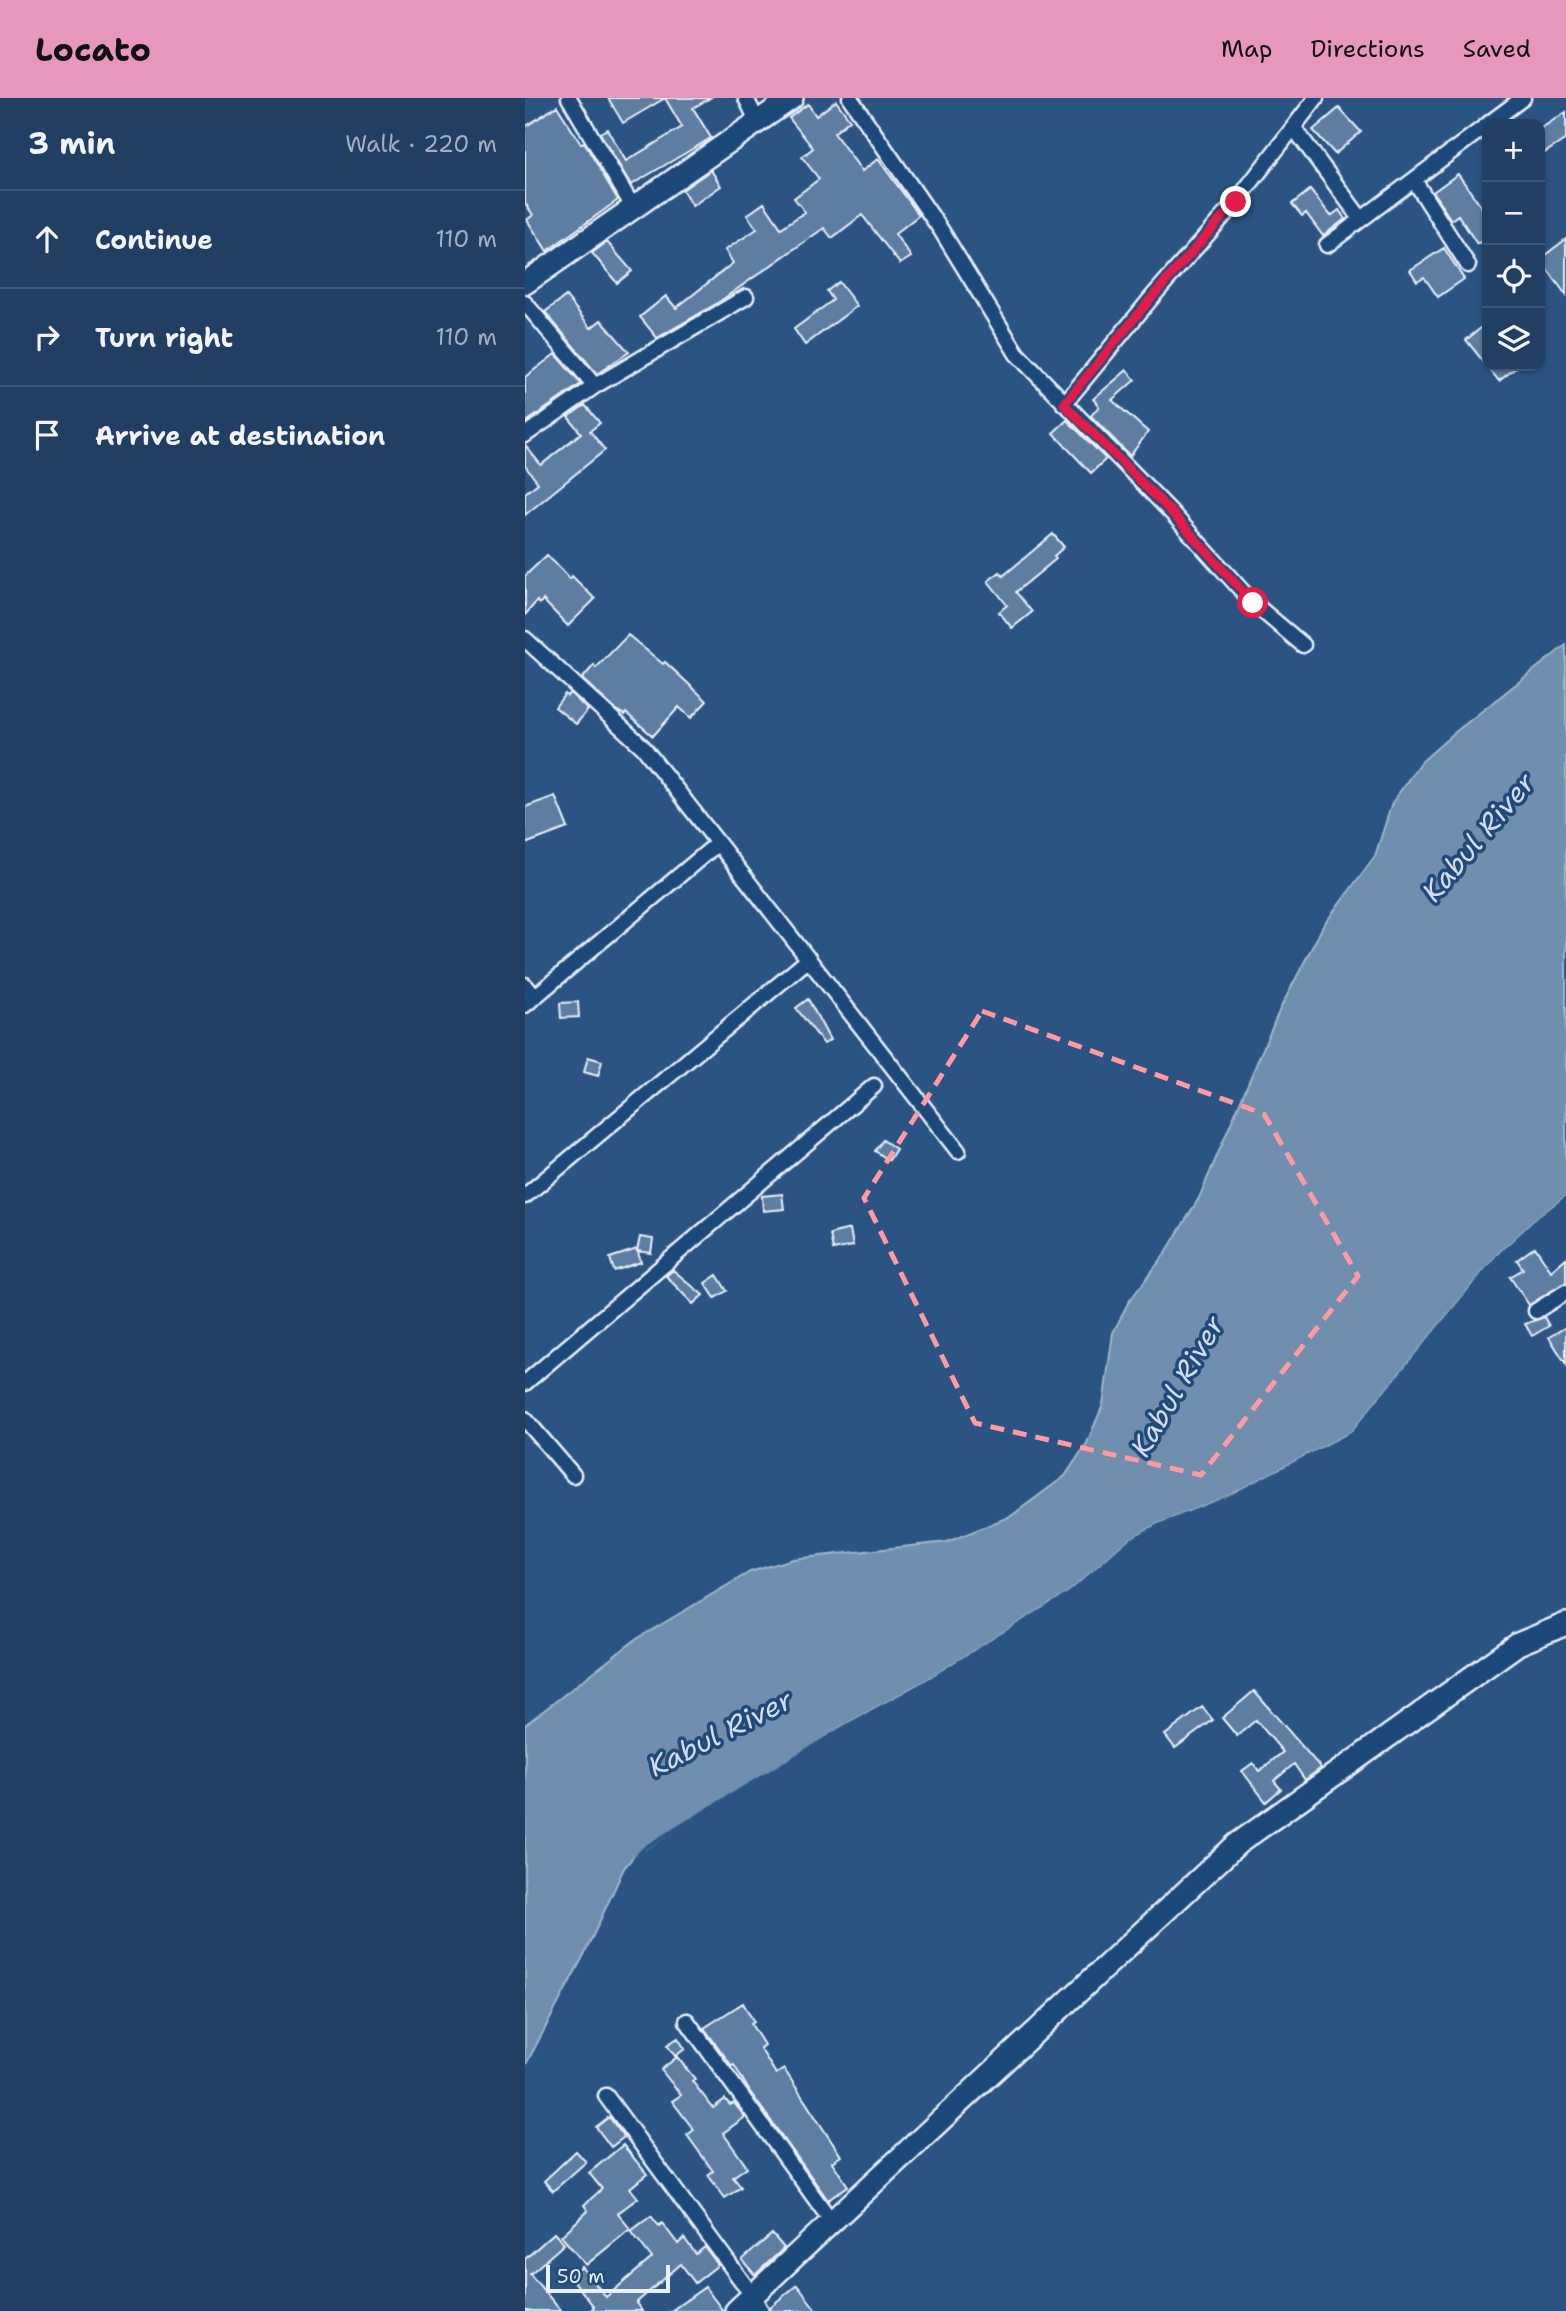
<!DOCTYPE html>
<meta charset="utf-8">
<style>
:root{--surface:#203f62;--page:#2d4a6b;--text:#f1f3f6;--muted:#a2afbe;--line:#3d5877;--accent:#e797bd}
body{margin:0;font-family:"Shantell Sans",sans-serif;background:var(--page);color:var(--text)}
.controls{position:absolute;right:21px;top:21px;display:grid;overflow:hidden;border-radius:14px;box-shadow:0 2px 5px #0004}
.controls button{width:63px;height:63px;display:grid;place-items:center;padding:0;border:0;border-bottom:2px solid var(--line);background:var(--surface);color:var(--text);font:35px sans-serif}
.scale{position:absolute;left:21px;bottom:18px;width:124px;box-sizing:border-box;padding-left:7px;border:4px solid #e8f1f8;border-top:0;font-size:19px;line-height:24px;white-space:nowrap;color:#e8f1f8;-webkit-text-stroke:5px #1f4a7a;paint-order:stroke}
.stop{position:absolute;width:21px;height:21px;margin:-16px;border:5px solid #e11d48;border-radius:50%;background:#fff}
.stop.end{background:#e11d48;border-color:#fff;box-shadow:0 2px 7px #0008}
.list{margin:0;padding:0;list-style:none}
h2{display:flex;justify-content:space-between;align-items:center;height:91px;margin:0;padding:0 28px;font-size:30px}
h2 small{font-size:23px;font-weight:400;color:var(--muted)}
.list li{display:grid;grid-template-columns:46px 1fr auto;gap:21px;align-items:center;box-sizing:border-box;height:98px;padding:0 28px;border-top:2px solid var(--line)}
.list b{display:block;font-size:26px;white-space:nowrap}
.list em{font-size:23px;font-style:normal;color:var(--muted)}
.icon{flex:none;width:38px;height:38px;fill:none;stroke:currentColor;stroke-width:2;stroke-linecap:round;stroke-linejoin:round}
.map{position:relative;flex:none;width:1041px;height:2213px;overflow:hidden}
header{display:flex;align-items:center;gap:42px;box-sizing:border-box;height:98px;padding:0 35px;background:var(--accent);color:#111}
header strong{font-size:33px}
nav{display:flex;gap:38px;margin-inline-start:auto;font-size:24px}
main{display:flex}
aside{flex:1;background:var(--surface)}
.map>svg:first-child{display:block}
.water{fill:#708ead;stroke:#a0b6cb;stroke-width:2}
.pier{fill:#2b5482}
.building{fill:#5d7da1;stroke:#e8f1f8;stroke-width:2}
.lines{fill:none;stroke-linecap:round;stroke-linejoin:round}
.street-casing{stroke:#e8f1f8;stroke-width:19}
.secondary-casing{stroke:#e8f1f8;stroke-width:26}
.street{stroke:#1f4a7a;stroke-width:14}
.secondary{stroke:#1f4a7a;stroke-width:21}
.route{stroke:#e11d48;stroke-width:9}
.marked{fill:none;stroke:#ff9aa2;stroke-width:5;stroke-dasharray:14 9;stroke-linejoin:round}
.labels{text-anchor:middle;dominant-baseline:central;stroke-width:7;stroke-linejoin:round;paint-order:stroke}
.water-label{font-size:28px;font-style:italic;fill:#d0dde9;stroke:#1f4a7a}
</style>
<header>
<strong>Locato</strong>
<nav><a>Map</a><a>Directions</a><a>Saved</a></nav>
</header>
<main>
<aside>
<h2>3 min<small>Walk · 220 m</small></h2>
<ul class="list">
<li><svg class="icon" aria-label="ahead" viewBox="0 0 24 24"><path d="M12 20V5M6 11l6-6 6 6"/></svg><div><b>Continue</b></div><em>110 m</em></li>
<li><svg class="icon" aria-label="right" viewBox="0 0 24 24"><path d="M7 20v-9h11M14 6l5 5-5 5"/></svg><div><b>Turn right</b></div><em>110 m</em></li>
<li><svg class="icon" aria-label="arrive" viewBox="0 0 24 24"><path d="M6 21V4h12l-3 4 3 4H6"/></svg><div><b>Arrive at destination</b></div></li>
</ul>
</aside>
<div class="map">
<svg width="1041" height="2213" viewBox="0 0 1041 2213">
<rect width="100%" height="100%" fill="#2b5482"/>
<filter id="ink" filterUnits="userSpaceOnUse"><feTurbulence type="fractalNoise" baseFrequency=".0143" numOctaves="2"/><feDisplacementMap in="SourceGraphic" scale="14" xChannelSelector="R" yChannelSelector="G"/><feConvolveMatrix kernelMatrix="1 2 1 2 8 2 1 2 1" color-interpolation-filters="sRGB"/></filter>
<g filter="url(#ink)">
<path class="water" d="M1041,547V1098L1010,1122L972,1157L828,1332L821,1337L703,1398L633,1426L603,1442L544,1494L400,1583L323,1625L108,1759L99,1770L60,1855L0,1968V1627L110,1542L225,1474L268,1461L422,1444L486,1418L540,1378L562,1345L578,1307L588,1235L603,1205L640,1156L674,1100L755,911L798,828L850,758L867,705L894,666L929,635Z"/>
<path class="pier" d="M1041,1098V1102L975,1160L830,1334L823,1339L705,1401L635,1429L605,1445L546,1497L402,1586L325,1628L122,1751L107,1765L108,1759L119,1748L323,1625L400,1583L544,1494L603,1442L633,1426L703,1398L821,1337L828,1332L972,1157L1010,1122Z"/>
<path class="building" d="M83,0H140L98,25Z
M140,0H185L168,10L186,40L106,87L75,35L82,31L101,63L157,29Z
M311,3L325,22L309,35L337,73L353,61L394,117L370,136L386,159L375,166L337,117L307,140L299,130L191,206L132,240L115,219L141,198L151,210L208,165L200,152L232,131L222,117L239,105L256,130L280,114L269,100L294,81L277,59L288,50L264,20L283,6L291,18Z
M32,8L56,46L59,44L93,102L22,153L2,122L8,117L0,105V29Z
M814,10L836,34L810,56L788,32Z
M1041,14V41L1015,58V31Z
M186,72L196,88L167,108L157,92Z
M933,76L957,110L962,106V139L952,146L933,117L926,122L908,94Z
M785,92L806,118L814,112L820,121L798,138L781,115L777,118L767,106Z
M1041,141V197L1015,161Z
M82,144L107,173L92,185L67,155Z
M919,150L939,181L913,199L899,179L892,183L885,172Z
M314,184L332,208L280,247L269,231L308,202L302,193Z
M41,198L66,230L76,222L104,254L72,276L20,214Z
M962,225V268H993L974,283L941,242Z
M30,256L56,286L0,325V279Z
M602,272L610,282L587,302L623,334L605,358L566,318L574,308L568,301Z
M60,307L75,325L65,333L80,352L0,417V395L13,385L0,368V347L16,367L56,335L43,319Z
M542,322L581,361L566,375L528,335Z
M528,436L539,449L529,458L531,461L491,494L507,514L487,530L474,514L482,507L463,483L475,474L478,478Z
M22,457L45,481L47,478L70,501L43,528L18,502L14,506L12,503L0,517V478Z
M103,537L138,566L140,564L182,603L166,620L154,609L128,638L101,615L100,617L91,612L57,581L69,567L71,570Z
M45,595L63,612L51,626L30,609L40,596L42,598Z
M30,698L43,730L0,746V709Z
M283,901L305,942L299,946L271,910Z
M53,904L54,919L36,920L35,905Z
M63,959L77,963L73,978L59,974Z
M358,1042L371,1051L364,1062L350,1053Z
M257,1096L259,1111L238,1113L237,1098Z
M325,1131L328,1148L308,1152L305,1136Z
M115,1139L128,1141L126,1155L112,1153Z
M1010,1149L1026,1173L1041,1160V1184L1004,1207L985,1179L998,1171L992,1162Z
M112,1151L116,1164L89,1173L85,1160Z
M148,1172L178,1197L168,1206L141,1178Z
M192,1177L202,1193L190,1200L180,1185Z
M1019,1219L1024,1228L1007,1238L1000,1226Z
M1041,1229V1266L1024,1239Z
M729,1593L796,1670L780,1682L769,1666L749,1683L756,1691L741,1704L717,1673L728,1665L734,1673L758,1654L731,1622L712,1638L697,1620Z
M677,1609L688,1622L650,1650L640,1637Z
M218,1905L229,1924L226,1926L239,1947L235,1950L251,1976L259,1971L316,2058L307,2064L323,2088L303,2102L225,1994L209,1967L207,1968L179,1930Z
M153,1940L160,1951L150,1958L142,1947Z
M152,1959L170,1981L167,1983L188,2010L200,2001L205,2007L209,2005L220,2019L198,2035L222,2069L208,2079L216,2089L200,2100L183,2077L188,2073L162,2037L169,2032L147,2003L156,1997L136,1972Z
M84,2019L99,2039L86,2049L71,2029Z
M98,2047L122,2076L105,2090L113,2100L93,2115L105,2131L61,2167L36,2138L63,2113L59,2107L77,2091L64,2075Z
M51,2053L61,2064L28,2093L19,2083Z
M126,2118L134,2128L137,2125L153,2146L159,2140L171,2156L180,2149L193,2167L170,2185L156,2166L111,2205L117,2213H65L69,2209L45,2178L57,2169L81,2199L127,2160L106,2133Z
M29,2135L39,2146L5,2176L36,2213H0V2161Z
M247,2136L259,2150L230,2177L217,2162Z
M272,2187L292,2213H246L245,2209Z
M180,2189L198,2213H146Z"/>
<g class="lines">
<defs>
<path id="street" d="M44,0L108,109
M221,0L232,23
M325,0L416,132L492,256L646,414L728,505L778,547
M963,26L998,0
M769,30L836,121
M889,82L943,167
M802,147L962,27
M0,205L70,288
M539,306L628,198L711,104L791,0
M0,337L70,288L221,199
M0,541L118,649L433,1053
M0,887L10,899
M0,907L193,745
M0,1098L284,861
M1011,1213L1041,1194
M0,1285L349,988
M0,1321L48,1377
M162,1923L307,2124
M81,1998L227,2197L236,2213"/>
<path id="secondary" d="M0,185L267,0
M211,2213L712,1746L993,1546L1041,1526"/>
</defs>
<use href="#street" class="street-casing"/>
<use href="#secondary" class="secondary-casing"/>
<use href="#street" class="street"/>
<use href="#secondary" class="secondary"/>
</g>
</g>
<g class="lines" filter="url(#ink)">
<path class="route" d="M711,104L628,198L539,306L646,414L728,505"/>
</g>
<path class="marked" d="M457,913L739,1016L833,1178L676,1377L450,1325L339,1100Z"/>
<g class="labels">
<g class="water-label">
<text transform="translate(953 739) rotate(-50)">Kabul River</text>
<text transform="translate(652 1288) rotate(-60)">Kabul River</text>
<text transform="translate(195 1635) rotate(-27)">Kabul River</text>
</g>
</g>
</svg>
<div class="controls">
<button>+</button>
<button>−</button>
<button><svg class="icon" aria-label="locate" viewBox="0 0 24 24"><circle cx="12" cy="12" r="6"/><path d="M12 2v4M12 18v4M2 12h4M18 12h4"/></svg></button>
<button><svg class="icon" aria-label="layers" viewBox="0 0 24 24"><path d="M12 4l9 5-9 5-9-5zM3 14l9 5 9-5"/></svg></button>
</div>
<div class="scale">50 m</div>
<div class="stop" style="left:728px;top:505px"></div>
<div class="stop end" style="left:711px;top:104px"></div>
</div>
</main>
